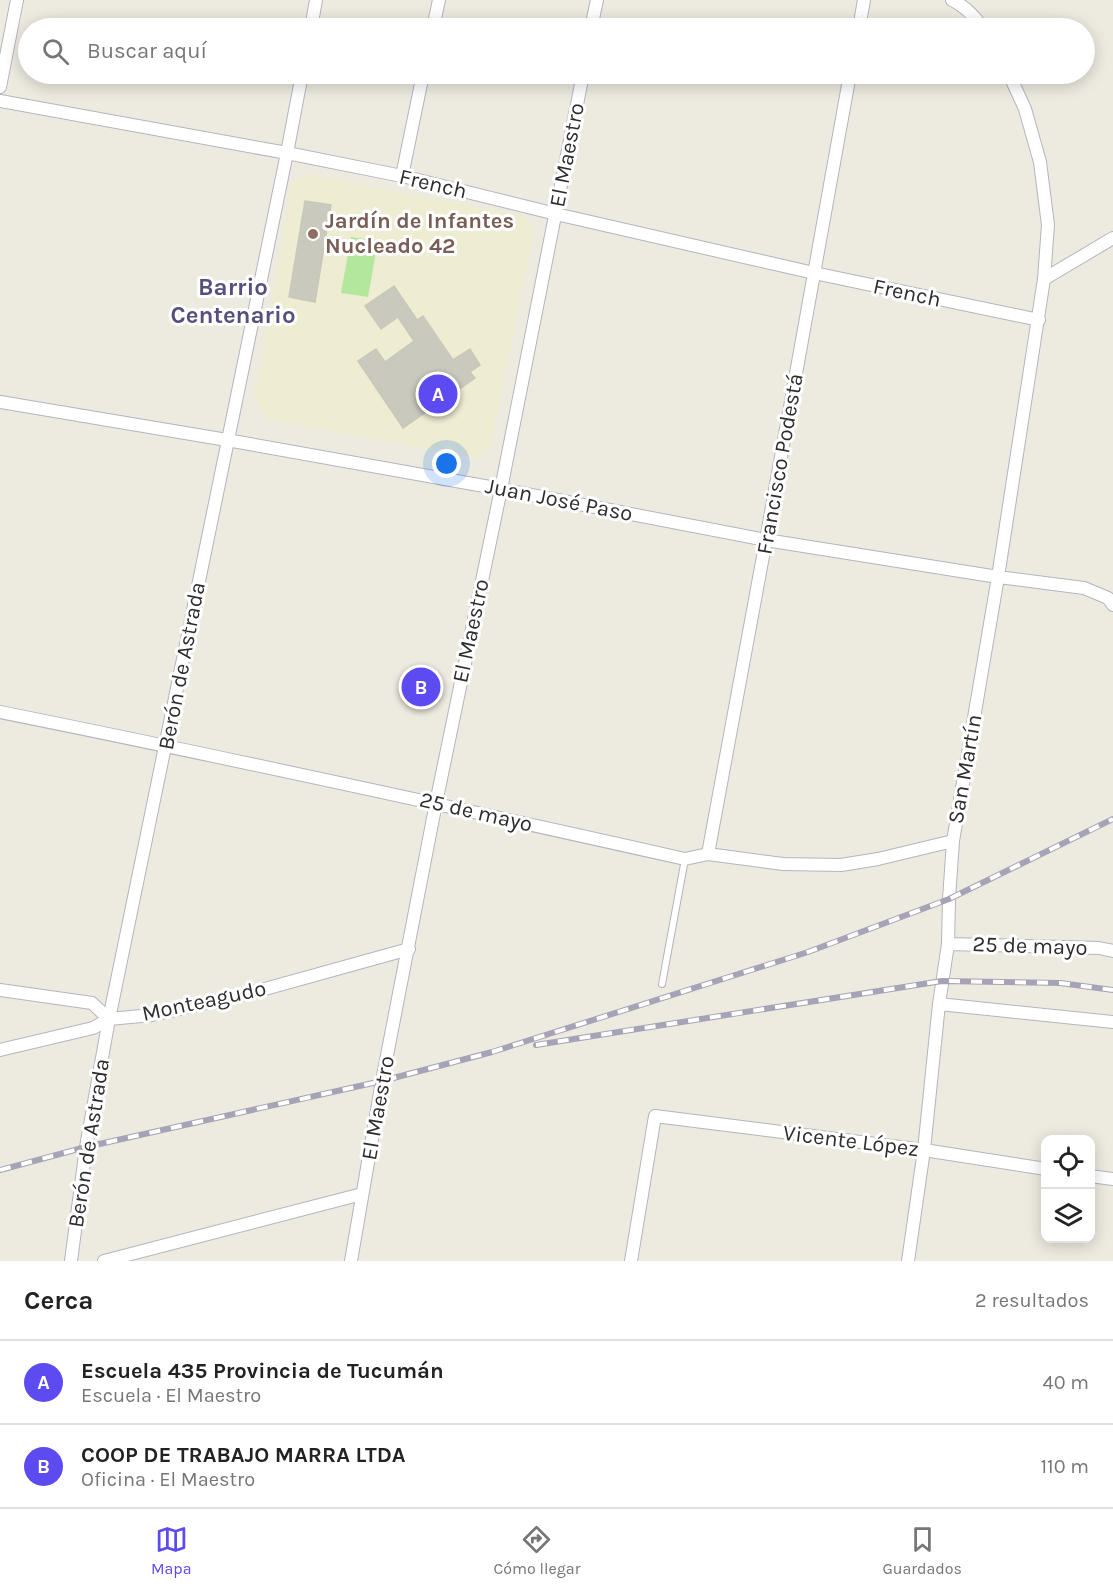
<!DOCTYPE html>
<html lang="es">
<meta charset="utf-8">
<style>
:root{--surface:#fff;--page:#f6f6f6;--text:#222;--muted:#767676;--line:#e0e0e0;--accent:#5b4bf0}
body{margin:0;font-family:Karla,sans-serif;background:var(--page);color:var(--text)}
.controls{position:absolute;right:18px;bottom:18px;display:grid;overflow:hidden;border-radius:12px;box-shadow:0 3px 15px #0003}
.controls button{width:54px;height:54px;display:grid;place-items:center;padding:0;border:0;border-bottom:2px solid var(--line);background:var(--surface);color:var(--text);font:30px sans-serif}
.you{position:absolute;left:447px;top:464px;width:21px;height:21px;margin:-15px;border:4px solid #fff;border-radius:50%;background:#1a73e8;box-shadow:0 0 0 9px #1a73e833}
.badge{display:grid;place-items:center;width:39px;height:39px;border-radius:50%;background:var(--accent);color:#fff;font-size:20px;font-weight:700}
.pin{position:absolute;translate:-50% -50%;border:3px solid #fff;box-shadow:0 2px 6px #0006}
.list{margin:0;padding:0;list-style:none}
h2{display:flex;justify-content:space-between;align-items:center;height:78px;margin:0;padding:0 24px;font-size:26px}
h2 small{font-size:20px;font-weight:400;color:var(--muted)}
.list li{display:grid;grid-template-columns:39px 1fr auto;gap:18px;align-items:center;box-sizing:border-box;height:84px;padding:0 24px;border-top:2px solid var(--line)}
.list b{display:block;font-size:22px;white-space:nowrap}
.list p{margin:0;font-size:20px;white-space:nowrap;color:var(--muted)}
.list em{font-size:20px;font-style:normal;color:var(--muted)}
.icon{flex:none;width:33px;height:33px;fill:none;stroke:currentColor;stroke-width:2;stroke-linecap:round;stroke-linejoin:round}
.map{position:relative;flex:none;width:1113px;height:1261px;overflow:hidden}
.search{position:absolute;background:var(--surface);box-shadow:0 3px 15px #0003;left:18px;right:18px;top:18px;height:66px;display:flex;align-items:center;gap:15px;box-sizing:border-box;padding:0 21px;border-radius:33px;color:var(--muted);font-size:22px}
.sheet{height:246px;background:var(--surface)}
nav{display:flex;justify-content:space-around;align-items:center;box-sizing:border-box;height:84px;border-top:2px solid var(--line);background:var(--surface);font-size:16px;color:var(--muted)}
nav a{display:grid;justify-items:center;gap:3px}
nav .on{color:var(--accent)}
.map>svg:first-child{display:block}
.education{fill:#eeecd1}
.pitch{fill:#b3e79d}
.building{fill:#c9c9be;stroke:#c9c8ba;stroke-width:1.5}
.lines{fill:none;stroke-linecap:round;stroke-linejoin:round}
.service-casing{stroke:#b5b4bf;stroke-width:8}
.minor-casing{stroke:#b5b4bf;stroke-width:14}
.service{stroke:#fff;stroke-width:6}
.minor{stroke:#fff;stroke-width:12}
.rail-casing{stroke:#a6a3b6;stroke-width:6}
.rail{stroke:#fff;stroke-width:4;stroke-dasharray:11;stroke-linecap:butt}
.education-dot{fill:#8d6e63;stroke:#fff;stroke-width:2}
.labels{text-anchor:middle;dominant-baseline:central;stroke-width:6;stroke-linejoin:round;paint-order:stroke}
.street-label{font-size:22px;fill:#2d2d2d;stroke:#fff}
.education-label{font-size:22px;font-weight:bold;fill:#785e54;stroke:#fff;text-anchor:start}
.neighbourhood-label{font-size:24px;font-weight:bold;fill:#544f7c;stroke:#fff}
</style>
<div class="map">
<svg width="1113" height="1261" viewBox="0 0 1113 1261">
<rect width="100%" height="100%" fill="#edebe0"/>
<path class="education" d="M307,174L524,216L534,231L490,447L475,458L268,419L255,397L292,181Z"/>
<path class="pitch" d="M351,237L378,241L368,297L341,293Z"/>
<path class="building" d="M305,201L331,205L315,302L289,297Z
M394,286L417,320L423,316L453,360L470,349L480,365L470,372L475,378L403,428L358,361L376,349L385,362L414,341L398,317L381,329L365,306Z"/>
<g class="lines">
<defs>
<path id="service" d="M662,984L685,859"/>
<path id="minor" d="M952,0C965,6 975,17 983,28
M311,28L316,0
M433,28L439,0
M591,28L597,0
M859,28L864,0
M0,87L17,0
M0,101L287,153L402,176L556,214L814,273L1039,320
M402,176L423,74
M1044,279L1113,238
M0,402L227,440L501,489L766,540L998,577L1084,588L1108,598L1113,605
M0,712C229,758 457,808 685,859L708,854L783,864L841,865L878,859L953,841
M708,854L766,540L850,74
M948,944L1099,948L1113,951
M0,990L92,1003L109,1019
M939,1004L1113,1022
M0,1050L93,1028L109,1019L152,1015L243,995L409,949
M1090,1176L1113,1179
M71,1261L86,1147L109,1019L287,153L302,74
M104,1261L362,1194
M351,1261L382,1081L436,803L501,489L583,74
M631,1261L655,1116L924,1150L1046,1169
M908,1261L924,1150L939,1004L948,944L949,899L953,841L998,577L1044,279L1048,225L1040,162L1025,109L1009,74"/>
</defs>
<use href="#service" class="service-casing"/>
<use href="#minor" class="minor-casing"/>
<use href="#service" class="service"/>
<use href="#minor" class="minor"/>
<defs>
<path id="rail" d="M536,1045L942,981L1060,983L1113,990
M0,1170L86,1147L382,1081L492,1052L808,952L949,899L1113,819"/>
</defs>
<use href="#rail" class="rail-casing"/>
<use href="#rail" class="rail"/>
</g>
<circle class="education-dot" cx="313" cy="234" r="6"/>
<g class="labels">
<g class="street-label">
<text transform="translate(567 155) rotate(-79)">El Maestro</text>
<text transform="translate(433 184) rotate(13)">French</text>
<text transform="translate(907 293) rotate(12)">French</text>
<text transform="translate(780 464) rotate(-80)">Francisco Podestá</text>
<text transform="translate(559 500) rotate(11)">Juan José Paso</text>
<text transform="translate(471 631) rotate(-78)">El Maestro</text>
<text transform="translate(182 666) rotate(-79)">Berón de Astrada</text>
<text transform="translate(965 769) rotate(-80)">San Martín</text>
<text transform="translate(476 812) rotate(13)">25 de mayo</text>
<text transform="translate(1030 946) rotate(2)">25 de mayo</text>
<text transform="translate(204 1001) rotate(-12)">Monteagudo</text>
<text transform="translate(378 1108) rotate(-80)">El Maestro</text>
<text transform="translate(851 1141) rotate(7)">Vicente López</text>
<text transform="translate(89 1143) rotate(-81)">Berón de Astrada</text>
</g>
<g class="education-label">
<text x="325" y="221">Jardín de Infantes<tspan x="325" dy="25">Nucleado 42</tspan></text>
</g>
<g class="neighbourhood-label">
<text x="233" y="287">Barrio<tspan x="233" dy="28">Centenario</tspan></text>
</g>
</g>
</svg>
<div class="controls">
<button><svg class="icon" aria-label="locate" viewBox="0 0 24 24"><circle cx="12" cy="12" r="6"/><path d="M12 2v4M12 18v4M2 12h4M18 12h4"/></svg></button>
<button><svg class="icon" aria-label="layers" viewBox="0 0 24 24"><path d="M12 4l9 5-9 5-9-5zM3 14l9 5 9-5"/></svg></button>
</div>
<div class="you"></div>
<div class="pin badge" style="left:438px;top:394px">A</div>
<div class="pin badge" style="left:421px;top:687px">B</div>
<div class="search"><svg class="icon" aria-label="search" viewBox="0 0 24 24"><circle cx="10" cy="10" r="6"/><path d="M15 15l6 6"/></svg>Buscar aquí</div>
</div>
<section class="sheet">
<h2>Cerca<small>2 resultados</small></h2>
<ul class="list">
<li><span class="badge">A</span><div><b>Escuela 435 Provincia de Tucumán</b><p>Escuela · El Maestro</p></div><em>40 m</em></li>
<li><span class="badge">B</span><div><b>COOP DE TRABAJO MARRA LTDA</b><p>Oficina · El Maestro</p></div><em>110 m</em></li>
</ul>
</section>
<nav>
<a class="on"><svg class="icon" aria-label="map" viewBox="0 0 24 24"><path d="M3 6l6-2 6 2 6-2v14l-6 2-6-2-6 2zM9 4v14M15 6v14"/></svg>Mapa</a>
<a><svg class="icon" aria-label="directions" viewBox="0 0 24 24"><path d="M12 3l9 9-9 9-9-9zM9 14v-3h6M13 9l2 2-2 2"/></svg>Cómo llegar</a>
<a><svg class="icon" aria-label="saved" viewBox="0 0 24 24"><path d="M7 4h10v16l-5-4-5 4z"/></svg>Guardados</a>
</nav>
